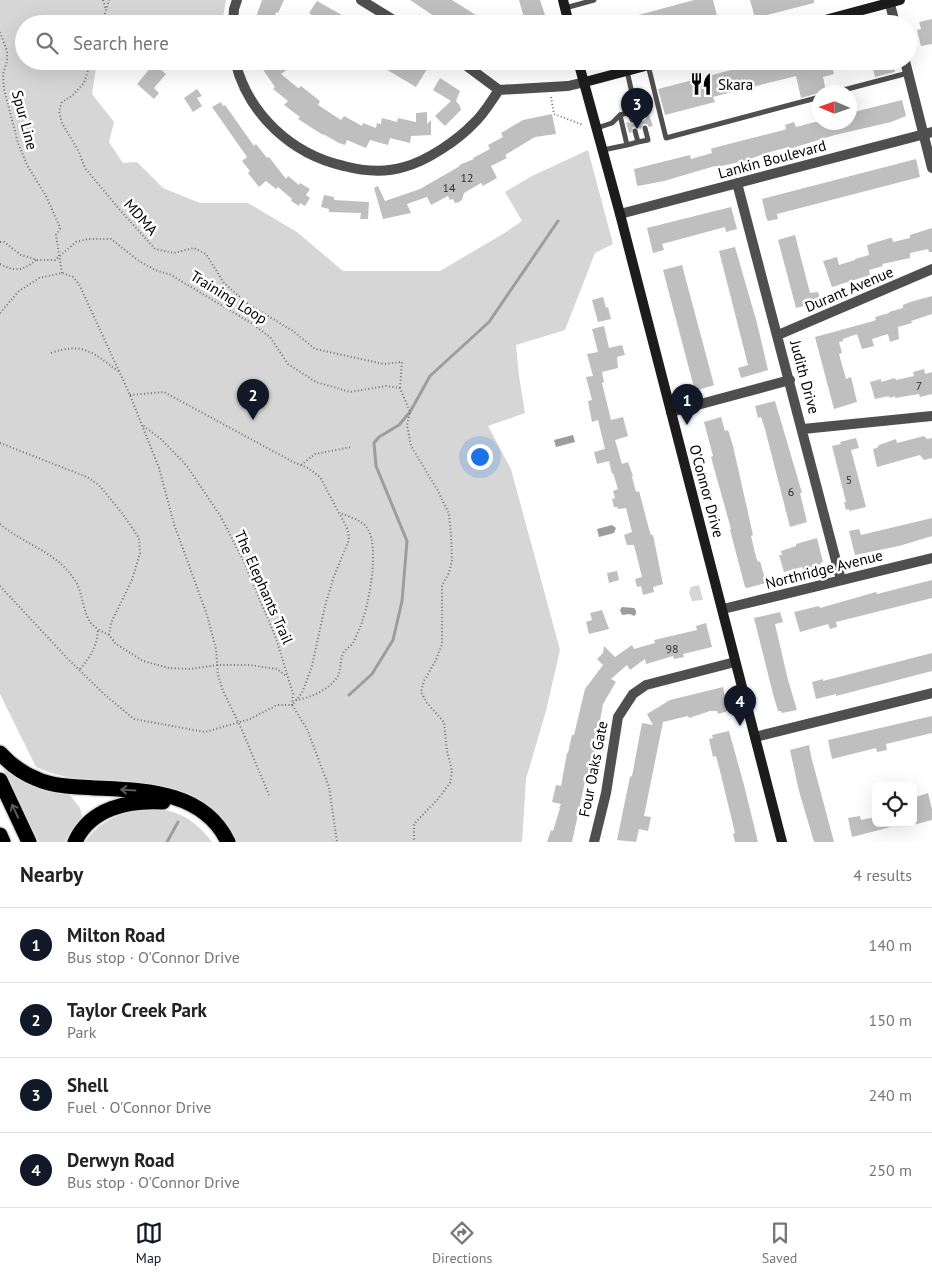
<!DOCTYPE html>
<meta charset="utf-8">
<style>
:root{--surface:#fff;--page:#f6f6f6;--text:#222;--muted:#767676;--line:#e0e0e0;--accent:#111827}
body{margin:0;font-family:"PT Sans",sans-serif;background:var(--page);color:var(--text)}
.controls{position:absolute;right:15px;bottom:15px;display:grid;overflow:hidden;border-radius:8px;box-shadow:0 5px 20px #0002}
.controls button{width:45px;height:45px;display:grid;place-items:center;padding:0;border:0;border-bottom:1px solid var(--line);background:var(--surface);color:var(--text);font:25px sans-serif}
.compass{position:absolute;left:812px;top:85px;width:45px;height:45px;border-radius:50%;background:var(--surface);box-shadow:0 5px 20px #0002;rotate:272deg}
.you{position:absolute;left:479px;top:456px;width:18px;height:18px;margin:-12px;border:4px solid #fff;border-radius:50%;background:#1a73e8;box-shadow:0 0 0 8px #1a73e833}
.badge{display:grid;place-items:center;width:32px;height:32px;border-radius:50%;background:var(--accent);color:#fff;font-size:16px;font-weight:700}
.pin{position:absolute;translate:-50% -41px;filter:drop-shadow(0 1px 2px #0008)}
.pin::after{content:'';position:absolute;top:26px;width:18px;height:15px;background:inherit;clip-path:polygon(0 0,100% 0,50% 100%)}
.list{margin:0;padding:0;list-style:none}
h2{display:flex;justify-content:space-between;align-items:center;height:65px;margin:0;padding:0 20px;font-size:21px}
h2 small{font-size:16px;font-weight:400;color:var(--muted)}
.list li{display:grid;grid-template-columns:32px 1fr auto;gap:15px;align-items:center;box-sizing:border-box;height:75px;padding:0 20px;border-top:1px solid var(--line)}
.list b{display:block;font-size:19px;white-space:nowrap}
.list p{margin:0;font-size:16px;white-space:nowrap;color:var(--muted)}
.list em{font-size:16px;font-style:normal;color:var(--muted)}
.icon{flex:none;width:28px;height:28px;fill:none;stroke:currentColor;stroke-width:2;stroke-linecap:round;stroke-linejoin:round}
.map{position:relative;flex:none;width:932px;height:842px;overflow:hidden}
.search{position:absolute;background:var(--surface);box-shadow:0 5px 20px #0002;left:15px;right:15px;top:15px;height:55px;display:flex;align-items:center;gap:12px;box-sizing:border-box;padding:0 18px;border-radius:28px;color:var(--muted);font-size:19px}
.sheet{height:365px;background:var(--surface)}
nav{display:flex;justify-content:space-around;align-items:center;box-sizing:border-box;height:70px;border-top:1px solid var(--line);background:var(--surface);font-size:14px;color:var(--muted)}
nav a{display:grid;justify-items:center;gap:2px}
nav .on{color:var(--accent)}
.map>svg:first-child{display:block}
.green{fill:#d6d6d6}
.water{fill:#9d9d9d}
.lines{fill:none;stroke-linecap:round;stroke-linejoin:round}
.stream{stroke:#9d9d9d;stroke-width:3}
.building{fill:#bfbfbf}
.motorway-casing{stroke:#dbdbdb;stroke-width:18}
.path{stroke:#717171;stroke-width:2;stroke-dasharray:1 2.5;stroke-linecap:butt}
.service{stroke:#4f4f4f;stroke-width:5}
.minor{stroke:#4f4f4f;stroke-width:10}
.secondary{stroke:#1c1c1c;stroke-width:10}
.motorway{stroke:#000;stroke-width:15}
.oneway{stroke:#595959}
.labels{text-anchor:middle;dominant-baseline:central;stroke-width:5;stroke-linejoin:round;paint-order:stroke}
.number-label{font-size:12px;fill:#303030}
.poi-label{font-size:15px;fill:#000;stroke:#fff;text-anchor:start}
.street-label{font-size:15px;fill:#000;stroke:#fff}
</style>
<div class="map">
<svg width="932" height="842" viewBox="0 0 932 842">
<rect width="100%" height="100%" fill="#fff"/>
<path class="green" d="M0,0H226L223,17H105L104,24H24V61H97L92,94L114,122L109,142L123,163L137,162L163,188L200,203H248L297,232L343,271H440L503,234L522,221L505,192L532,176L588,150L613,244L595,253L565,330L516,345L519,376L525,413L488,426L511,469L560,650L546,711L526,779L522,842H237C197,757 104,799 36,767L0,694Z
M699,585L703,600L692,601L689,593L691,587Z
M2,767C25,786 39,790 69,794L80,808L82,817L69,834L65,842H39Z
M146,807C176,810 193,817 212,842H85C102,819 119,814 146,807Z"/>
<path class="water" d="M573,435L575,442L556,447L554,440Z
M612,525L616,528L614,533L599,537L597,529Z
M622,607L634,608L636,611V614L634,616L630,614L622,615L620,610Z"/>
<g class="lines">
<path class="stream" d="M349,695L372,674L393,640L402,601L407,541L376,466L374,443L379,437L399,425L410,412L430,376L489,322L558,221
M167,842L178,822"/>
</g>
<path class="building" d="M262,0H284L278,13L276,12L273,24H256L257,21L255,20Z
M410,0H452L490,24H446Z
M519,0H540L545,15L525,21Z
M694,0H713L719,24H637L635,16Z
M750,0H814V3L755,18Z
M317,1L340,14L354,24H312L316,18L309,13Z
M932,19V44L921,46L917,30L921,29L919,22Z
M257,61H269L272,66L278,61H284L289,68L281,74L298,88H299L301,86L320,101L318,105L341,120L344,116L362,126L363,123L376,128L377,123L381,124L382,118L397,122L398,118L416,122V113L427,112V124L431,120V135L411,136L410,143L390,138L388,145L370,140L366,148L347,140L345,145L339,143L323,134V135L298,119L300,117L284,105L288,101L273,89L275,87Z
M372,61H414L427,69L416,87Z
M766,61H831L834,74L823,77L826,91L801,98L796,76L713,97L715,102L665,115L658,89Z
M871,61H892L895,72L875,77Z
M152,66L156,70L158,67L166,74L154,88L159,93L154,99L137,84Z
M440,78L460,91L456,101L460,106L461,110L445,126L435,116L451,101L433,90Z
M197,89L202,96L197,98L202,106L193,112L184,98Z
M902,100L906,116L891,122L835,135L789,149V147L770,152L744,161L717,167L715,166L664,181L638,186L637,185L634,169L690,155L691,159L712,153L711,149L713,148L784,130L786,129L785,125L794,122L796,127L815,122H850V113Z
M221,102L223,106L225,105L254,146L256,144L267,158L269,157L286,179L288,176L299,185L300,183L310,189L306,195L310,198L305,206L300,203L299,206L291,201L292,199L278,187L276,189L266,181L259,187L248,173L250,171L242,161L247,157L212,107Z
M552,114L556,134L535,137L505,155L507,158L491,166L497,178L483,186L481,183L464,193L462,200L459,202L455,203L453,199L450,200L448,196L431,205L427,197L407,204L411,213L383,219L374,188L378,186L385,201L420,189L460,166L459,165L474,159L473,158L490,149L488,145L503,137L501,133L523,120Z
M649,115L653,126L649,127L647,124H643L641,129L633,127L631,133H629L626,122L634,124L638,118L643,121L646,119V116Z
M916,159L920,177L777,214L778,219L768,221L766,217L762,199Z
M324,195L334,197V200L369,202L368,219H360L361,213L329,212V209L321,207Z
M731,207L737,229L726,232L725,227L662,244L664,250L653,253L647,228Z
M932,228V252H929L928,249L910,253V258L882,264L883,266L869,270L870,275L832,287L823,261L837,257L839,265L855,260V259L869,255L867,245L890,238H892L893,242L910,238V235Z
M795,235L810,293L818,292L821,302L796,308L778,240Z
M735,247L757,323L768,370L741,378L738,368L748,365L719,251Z
M682,265L714,385L698,390H695L692,380L663,270Z
M932,296V314L911,321L912,323L898,327L899,339L890,342L888,334L872,339L874,346L862,349L857,334L843,339V341L839,342L842,353L839,354L846,379L851,377L857,402L834,409L815,337L870,322L876,320L875,317L889,313V312L903,308V305L910,302Z
M603,297L606,308L608,307L611,319L598,322L592,300Z
M604,326L609,348L622,345L625,355L617,357L618,368L602,372L604,382L602,383L611,420L623,417L628,436L615,440L622,464L628,462L633,476L632,477L636,492L639,491L649,529L651,535H653L663,584L653,587L654,592L643,595L641,586L637,587L635,579L642,577L634,545H627L624,535L632,532L626,508L618,509L617,507H614L612,499L615,498L613,491L618,489L613,473L612,474L609,461L597,464L594,452L605,449L598,420L592,422L590,412L588,401L592,400L586,377L593,376L587,354L598,352L592,329Z
M924,369L925,374L932,372V394L920,397L919,394L895,398V396L890,398L889,396L875,399L870,382L881,379V382L895,378L896,380L914,376L913,372Z
M775,401L802,493H800L807,522L790,527L765,429L761,417L758,418L755,406Z
M721,417L725,431L728,430L733,446L753,535L751,536L756,557L758,562L760,561L766,583L747,588L745,587L730,530L731,529L711,457L713,456L704,422Z
M924,436L927,439L932,438V458L924,460L920,455L877,467L873,449L877,448L879,445L896,439L897,443Z
M856,438L859,448L851,450L866,507L849,511V509L846,510L844,502H846L832,446L841,444L840,442Z
M932,518V536L899,546L855,555L849,531L859,529L861,535Z
M817,538L823,562H821V564L803,569L802,567L784,572L779,555H782L781,551L796,546V544Z
M617,571L619,580L609,583L607,573Z
M932,580V598L836,622L837,627L830,629L828,624L800,632L794,612L819,606L820,608L876,592L877,594Z
M602,610L609,629L589,634L586,622L592,620L590,613Z
M780,612L783,622L775,624L788,680L797,710L782,713L781,711H778L773,694L754,618Z
M706,623L712,647L683,654L684,657L674,659L673,656L646,664L645,659L630,670L627,665L611,679L616,682L603,704L595,749L584,786L572,842H547L551,830L553,831L560,808H559L561,804L552,802L556,785L561,786L567,753H568L572,735H574L585,689L603,665L597,659L603,653L604,646L615,657L632,645L634,649L655,643L654,640L697,630L696,626Z
M932,653V671L836,696V694L816,699L812,682L823,679V681Z
M723,687L728,711L718,714L717,711H710L689,718L688,716L663,722L644,816L651,817L648,831L639,829L636,842L617,840L630,777L632,776L642,723L653,725L647,714L670,700Z
M932,716V733L886,744L887,750L877,752L876,748L832,759L828,740Z
M729,731L744,785L758,842H735L733,834L735,833L720,771L716,756L713,757L709,739L713,738L712,735Z
M809,745L811,756L834,842H814L799,791L790,750Z
M928,793L932,809V820L913,825V798Z
M860,816L861,820L876,817V823H895V826L852,837L848,818Z"/>
<g class="lines">
<defs>
<path id="motorway" d="M0,753C10,764 24,774 37,779C50,785 65,786 79,787C131,791 201,785 228,842
M0,780L29,842
M0,835L3,842
M75,842C90,808 129,800 163,802"/>
</defs>
<use href="#motorway" class="motorway-casing"/>
<path class="path" d="M103,0L106,10
M102,24L109,0
M0,32L7,51V61L3,74L4,89L18,143L27,165L46,196L59,225L60,229L56,235L62,273
M91,61L84,83L72,96L62,102L59,111L62,123L79,152L85,168L119,209L155,249L174,253L194,248L206,254L224,283L248,304L293,331L315,349L384,364L402,362L400,388
M551,97L554,114L583,125
M0,242H4L21,255L37,260H55L76,242L88,239H111L139,261L155,270L171,275L251,323L270,337L288,364L316,382L350,392L386,386L400,388L410,412L407,425L411,446L438,491L449,514L451,535L452,560L449,573L442,585V644L436,660L424,681L421,692L427,703L444,722L447,751L452,771L450,783L438,799L414,824V842
M0,264C15,272 23,271 36,260
M0,313L19,291L39,278L62,273L73,277L79,284L130,395L159,468L174,524L207,615L216,649L218,675L223,691L242,730L269,795
M51,353C83,342 92,352 118,371
M130,395L164,392L293,462L308,468L320,477L348,530L349,540L334,576L325,606L312,666L302,693L292,705L307,729L329,787L337,842
M0,443L87,477L99,485L122,513L139,538L140,553L132,580L111,623L109,635L116,644L143,661L169,668L191,669L217,665H250L277,669L286,676
M301,465L315,454L351,447
M0,524C25,545 58,552 76,582C83,595 83,611 90,622C94,628 103,632 109,635
M0,586L68,659L105,695L134,719L205,732L250,719L277,705H292L293,694L276,638L243,560L221,517L187,466L161,439L142,425
M80,669C91,656 97,646 98,629
M296,700C309,698 327,691 336,679C342,672 339,662 343,654C345,649 350,647 353,643C355,640 356,636 358,632C368,612 381,547 367,528C362,520 349,517 340,513"/>
<path class="service" d="M565,8L594,0
M648,65L666,138L820,97
M627,71L636,111
M836,92L908,73
M630,112L620,115L627,145L638,142
M632,120L630,112L641,109L642,117
M597,128L612,123L620,115
M635,131L638,142L648,140L645,128
M603,150L627,145"/>
<path class="minor" d="M361,0L400,24
M889,0L895,24
M233,24L234,9L237,0
M235,61C248,114 291,154 344,166C363,171 384,173 404,167C427,161 458,140 474,123C484,114 491,101 499,90
M460,61L499,90L568,86L585,82
M905,61L932,168
M737,183L841,580
M620,214L932,132
M778,335L932,269
M671,412L790,380
M803,429L932,416
M723,609L932,558
M755,737L932,693
M594,842L606,793L618,717L633,694L646,685L735,662"/>
<path class="secondary" d="M563,0L569,24
M810,24L900,0
M578,61L620,214L782,842
M585,82L664,61"/>
<use href="#motorway" class="motorway"/>
</g>
<defs><path id="oneway-shaft" d="M-6 0H5M1.5-3L5.5 0L1.5 3" fill="none" stroke-width="1.6" stroke-linecap="round" stroke-linejoin="round" transform="scale(1.25)"/></defs>
<g class="oneway">
<use href="#oneway-shaft" transform="translate(128 790) rotate(-176)"/>
<use href="#oneway-shaft" transform="translate(15 811) rotate(-115)"/>
</g>
<defs>
<symbol id="restaurant-bare" viewBox="-9 -9 18 18"><path d="M-5-6h1v4h1v-4h1v4h1v-4h1v5L-1.5 .5V6h-2V.5L-5-1ZM5-6V6H3V1.5H1.5Q1.5-4 5-6Z" fill="#000" stroke="#fff" stroke-width="2.5" paint-order="stroke"/></symbol>
</defs>
<g fill-rule="evenodd">
<use href="#restaurant-bare" x="685" y="68" width="32" height="32"/>
</g>
<g class="labels">
<g class="number-label">
<text x="467" y="177">12</text>
<text x="449" y="187">14</text>
<text x="919" y="385">7</text>
<text x="849" y="479">5</text>
<text x="791" y="491">6</text>
<text x="672" y="648">98</text>
</g>
<g class="poi-label">
<text x="718" y="84">Skara</text>
</g>
<g class="street-label">
<text transform="translate(25 120) rotate(75)">Spur Line</text>
<text transform="translate(772 159) rotate(-15)">Lankin Boulevard</text>
<text transform="translate(141 217) rotate(49)">MDMA</text>
<text transform="translate(849 289) rotate(-23)">Durant Avenue</text>
<text transform="translate(229 297) rotate(32)">Training Loop</text>
<text transform="translate(805 377) rotate(75)">Judith Drive</text>
<text transform="translate(707 491) rotate(75)">O'Connor Drive</text>
<text transform="translate(824 569) rotate(-14)">Northridge Avenue</text>
<text transform="translate(264 587) rotate(66)">The Elephants Trail</text>
<text transform="translate(593 769) rotate(-79)">Four Oaks Gate</text>
</g>
</g>
</svg>
<div class="controls">
<button><svg class="icon" aria-label="locate" viewBox="0 0 24 24"><circle cx="12" cy="12" r="6"/><path d="M12 2v4M12 18v4M2 12h4M18 12h4"/></svg></button>
</div>
<svg class="compass" viewBox="-18 -18 36 36"><path d="M0-13l5 13h-10z" fill="#e53935"/><path d="M0 13l5-13h-10z" fill="#767676"/></svg>
<div class="you"></div>
<div class="pin badge" style="left:687px;top:425px">1</div>
<div class="pin badge" style="left:253px;top:420px">2</div>
<div class="pin badge" style="left:637px;top:129px">3</div>
<div class="pin badge" style="left:740px;top:726px">4</div>
<div class="search"><svg class="icon" aria-label="search" viewBox="0 0 24 24"><circle cx="10" cy="10" r="6"/><path d="M15 15l6 6"/></svg>Search here</div>
</div>
<section class="sheet">
<h2>Nearby<small>4 results</small></h2>
<ul class="list">
<li><span class="badge">1</span><div><b>Milton Road</b><p>Bus stop · O'Connor Drive</p></div><em>140 m</em></li>
<li><span class="badge">2</span><div><b>Taylor Creek Park</b><p>Park</p></div><em>150 m</em></li>
<li><span class="badge">3</span><div><b>Shell</b><p>Fuel · O'Connor Drive</p></div><em>240 m</em></li>
<li><span class="badge">4</span><div><b>Derwyn Road</b><p>Bus stop · O'Connor Drive</p></div><em>250 m</em></li>
</ul>
</section>
<nav>
<a class="on"><svg class="icon" aria-label="map" viewBox="0 0 24 24"><path d="M3 6l6-2 6 2 6-2v14l-6 2-6-2-6 2zM9 4v14M15 6v14"/></svg>Map</a>
<a><svg class="icon" aria-label="directions" viewBox="0 0 24 24"><path d="M12 3l9 9-9 9-9-9zM9 14v-3h6M13 9l2 2-2 2"/></svg>Directions</a>
<a><svg class="icon" aria-label="saved" viewBox="0 0 24 24"><path d="M7 4h10v16l-5-4-5 4z"/></svg>Saved</a>
</nav>
